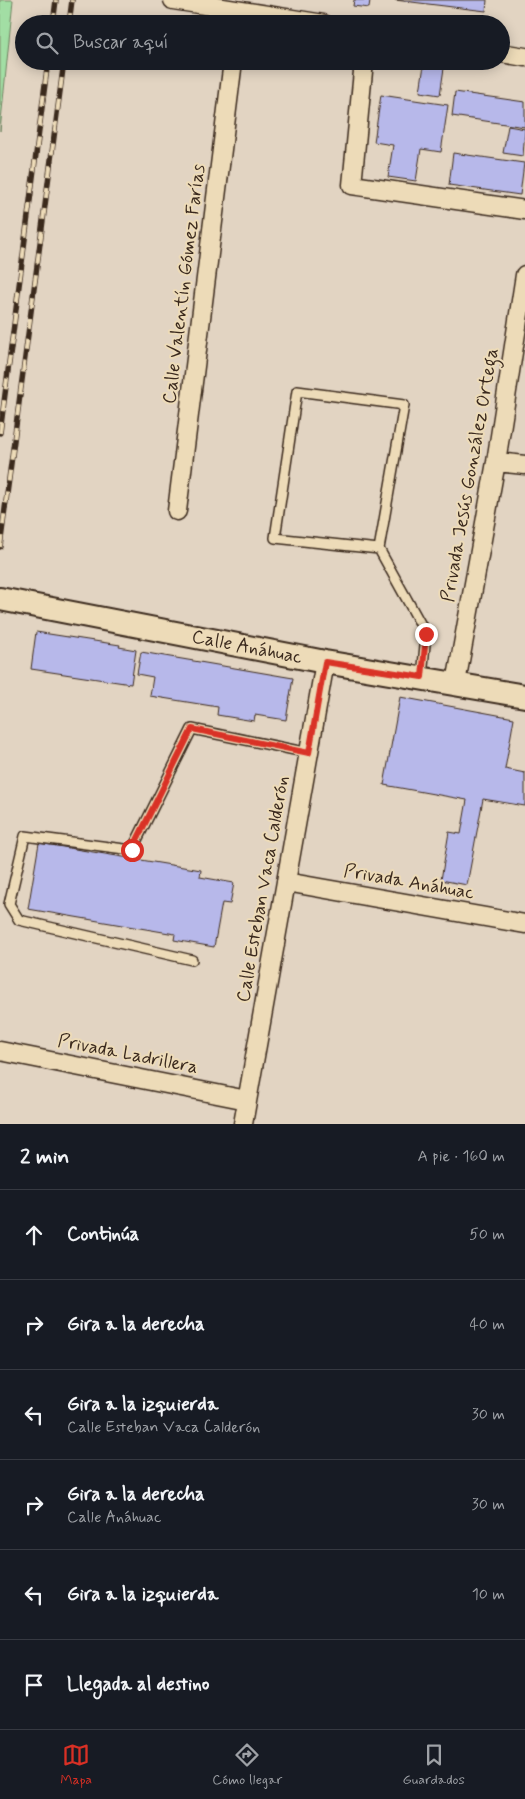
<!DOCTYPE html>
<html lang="es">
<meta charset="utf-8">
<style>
:root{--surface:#171b24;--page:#242831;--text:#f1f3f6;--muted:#9ea1a6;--line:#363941;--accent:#d93025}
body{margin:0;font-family:Mynerve,sans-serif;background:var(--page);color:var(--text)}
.stop{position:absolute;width:15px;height:15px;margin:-11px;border:4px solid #d93025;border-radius:50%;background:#fff}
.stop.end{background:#d93025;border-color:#fff;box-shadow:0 1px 5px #0008}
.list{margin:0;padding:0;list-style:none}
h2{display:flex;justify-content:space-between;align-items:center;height:65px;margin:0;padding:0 20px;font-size:21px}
h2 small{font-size:16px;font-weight:400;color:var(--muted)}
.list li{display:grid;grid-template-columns:32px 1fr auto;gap:15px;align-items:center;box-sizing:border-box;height:90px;padding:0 20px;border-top:1px solid var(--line)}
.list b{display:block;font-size:19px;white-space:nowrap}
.list p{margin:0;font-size:16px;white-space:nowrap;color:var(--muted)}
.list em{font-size:16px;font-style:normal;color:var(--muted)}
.icon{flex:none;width:28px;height:28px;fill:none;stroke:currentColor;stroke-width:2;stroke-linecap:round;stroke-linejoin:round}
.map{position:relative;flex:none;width:525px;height:1124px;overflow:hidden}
.search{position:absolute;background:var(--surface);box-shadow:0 2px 12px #0003;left:15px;right:15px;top:15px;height:55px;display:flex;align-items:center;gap:12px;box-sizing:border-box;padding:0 18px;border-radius:28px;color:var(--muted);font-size:19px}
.sheet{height:605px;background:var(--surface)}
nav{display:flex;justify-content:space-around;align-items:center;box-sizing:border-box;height:70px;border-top:1px solid var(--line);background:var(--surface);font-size:14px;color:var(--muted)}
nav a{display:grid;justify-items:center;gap:2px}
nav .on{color:var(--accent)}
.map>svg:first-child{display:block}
.green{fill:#a2dea4;stroke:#6e8461}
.building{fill:#b7b8ea;stroke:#3b2a1e}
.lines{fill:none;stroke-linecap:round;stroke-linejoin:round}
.service-casing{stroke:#3b2a1e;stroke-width:12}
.minor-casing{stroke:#3b2a1e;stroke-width:21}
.tertiary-casing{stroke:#3b2a1e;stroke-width:26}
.service{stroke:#eddbb8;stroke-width:9}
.minor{stroke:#eddbb8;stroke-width:18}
.tertiary{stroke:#eddbb8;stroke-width:22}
.rail-casing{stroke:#3b2a1e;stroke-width:5.5}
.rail{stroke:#eddbb8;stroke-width:4;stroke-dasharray:11;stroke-linecap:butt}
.route{stroke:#d93025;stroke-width:6}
.labels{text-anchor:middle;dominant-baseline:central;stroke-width:4;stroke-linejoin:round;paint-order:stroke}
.street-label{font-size:19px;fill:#3b2a1e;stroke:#eddbb8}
</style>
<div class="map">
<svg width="525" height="1124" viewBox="0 0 525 1124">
<rect width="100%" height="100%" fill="#e2d4c2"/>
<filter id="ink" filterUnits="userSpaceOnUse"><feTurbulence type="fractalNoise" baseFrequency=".02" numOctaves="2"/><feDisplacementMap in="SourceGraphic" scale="10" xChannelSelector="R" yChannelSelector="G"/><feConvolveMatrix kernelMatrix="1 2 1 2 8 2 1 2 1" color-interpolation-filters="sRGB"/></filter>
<g filter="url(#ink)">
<path class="green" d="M0,0H13L0,131Z"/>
<path class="building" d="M354,0H370L369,8L353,6Z
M395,0H487L486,11Z
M424,65L444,68L440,95L420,92Z
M455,92L525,102V127L452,116Z
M381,95L448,105L441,152L421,149L416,181L388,177L393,145L374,142Z
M508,126L525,129L523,156L503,153Z
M453,153L524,163L520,195L449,185Z
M36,632L120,645L119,647L136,650L131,684L31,669Z
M141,652L293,678L286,720L255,715L254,721L217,715L218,707L150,696L153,677L137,674Z
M400,697L514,718L505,769L525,773V806L483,799L467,885L441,880L449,832L461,834L467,800L384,785Z
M39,843L201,870L200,877L234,883L230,904L222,903L214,947L174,940L175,934L28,909Z"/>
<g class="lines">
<defs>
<path id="service" d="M379,549L275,538L297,391L404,405L379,549L426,634L422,677
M192,960L19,920L9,904L25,836L132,850L192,729L309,753"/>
<path id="minor" d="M173,0L324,24
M501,53L525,57
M364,61L352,185L525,210
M496,462L525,465
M177,511L233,61
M456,683L496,462L525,275
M286,882L525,924
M0,1051L247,1100
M243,1124L325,662"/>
<path id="tertiary" d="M0,599L325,662L525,696"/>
</defs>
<use href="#service" class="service-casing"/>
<use href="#minor" class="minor-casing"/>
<use href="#tertiary" class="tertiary-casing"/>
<use href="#service" class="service"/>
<use href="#minor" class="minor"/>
<use href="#tertiary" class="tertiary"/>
<defs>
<path id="rail" d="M53,24L56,0
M69,24L72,0
M0,433L48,61
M0,547L64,61"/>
</defs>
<use href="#rail" class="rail-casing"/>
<use href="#rail" class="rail"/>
</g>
</g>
<g class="lines" filter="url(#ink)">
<path class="route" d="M132,850L192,729L309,753L325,662L422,677L426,634"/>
</g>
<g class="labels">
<g class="street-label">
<text transform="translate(184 284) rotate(-83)">Calle Valentín Gómez Farías</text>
<text transform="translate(470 475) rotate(-80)">Privada Jesús González Ortega</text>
<text transform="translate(247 647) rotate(11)">Calle Anáhuac</text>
<text transform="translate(409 882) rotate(10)">Privada Anáhuac</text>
<text transform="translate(263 889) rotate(-80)">Calle Esteban Vaca Calderón</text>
<text transform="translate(128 1054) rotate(11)">Privada Ladrillera</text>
</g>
</g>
</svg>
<div class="stop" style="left:132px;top:850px"></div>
<div class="stop end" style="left:426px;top:634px"></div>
<div class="search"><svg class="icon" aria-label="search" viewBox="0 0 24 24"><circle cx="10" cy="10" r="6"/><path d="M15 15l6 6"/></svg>Buscar aquí</div>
</div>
<section class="sheet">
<h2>2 min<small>A pie · 160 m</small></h2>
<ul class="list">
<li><svg class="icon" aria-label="ahead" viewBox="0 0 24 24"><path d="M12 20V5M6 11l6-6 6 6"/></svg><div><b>Continúa</b></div><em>50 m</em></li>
<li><svg class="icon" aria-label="right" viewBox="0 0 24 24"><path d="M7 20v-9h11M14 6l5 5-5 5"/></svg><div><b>Gira a la derecha</b></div><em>40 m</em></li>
<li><svg class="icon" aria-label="left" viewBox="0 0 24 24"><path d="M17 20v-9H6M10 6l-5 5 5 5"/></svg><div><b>Gira a la izquierda</b><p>Calle Esteban Vaca Calderón</p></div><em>30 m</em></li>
<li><svg class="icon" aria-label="right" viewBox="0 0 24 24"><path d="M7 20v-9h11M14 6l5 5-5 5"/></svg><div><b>Gira a la derecha</b><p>Calle Anáhuac</p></div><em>30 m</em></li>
<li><svg class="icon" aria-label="left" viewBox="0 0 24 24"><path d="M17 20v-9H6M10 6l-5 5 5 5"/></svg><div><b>Gira a la izquierda</b></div><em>10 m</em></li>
<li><svg class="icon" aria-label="arrive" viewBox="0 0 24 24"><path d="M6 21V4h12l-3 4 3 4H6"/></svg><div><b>Llegada al destino</b></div></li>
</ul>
</section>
<nav>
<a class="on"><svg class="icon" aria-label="map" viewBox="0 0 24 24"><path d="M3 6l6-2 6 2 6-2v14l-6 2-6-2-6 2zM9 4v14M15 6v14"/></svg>Mapa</a>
<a><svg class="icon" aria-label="directions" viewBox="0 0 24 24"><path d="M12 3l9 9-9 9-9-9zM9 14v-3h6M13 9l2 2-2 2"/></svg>Cómo llegar</a>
<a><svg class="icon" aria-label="saved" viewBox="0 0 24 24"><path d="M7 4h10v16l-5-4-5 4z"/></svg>Guardados</a>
</nav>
